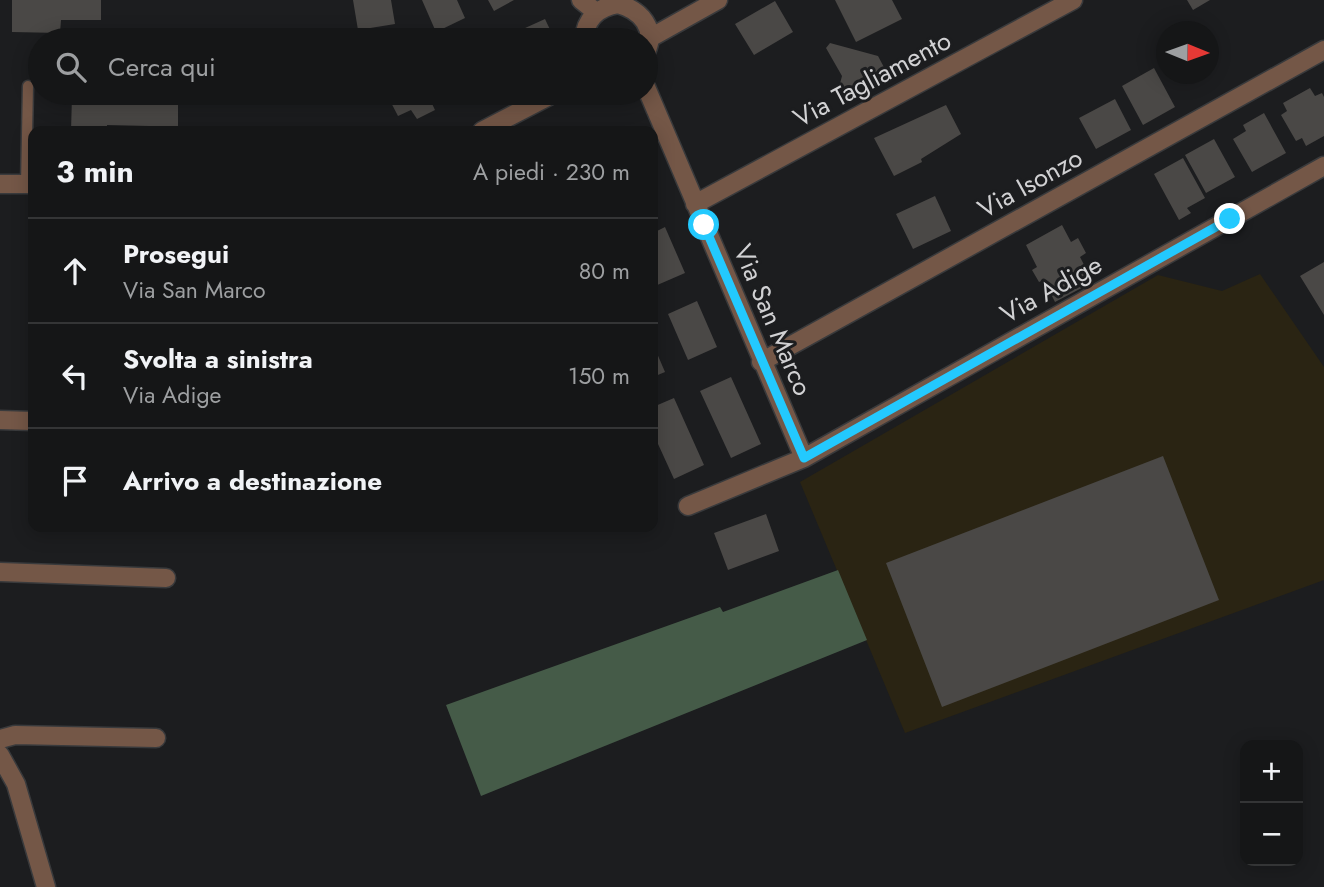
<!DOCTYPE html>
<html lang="it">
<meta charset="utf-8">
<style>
:root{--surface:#151617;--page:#1e1f20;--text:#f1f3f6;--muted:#9d9fa1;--line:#343536}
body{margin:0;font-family:Jost,sans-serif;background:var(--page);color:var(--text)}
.controls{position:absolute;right:21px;bottom:21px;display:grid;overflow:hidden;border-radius:14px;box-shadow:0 4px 18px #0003}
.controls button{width:63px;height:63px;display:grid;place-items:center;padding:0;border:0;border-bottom:2px solid var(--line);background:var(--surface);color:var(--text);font:35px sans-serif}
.compass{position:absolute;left:1156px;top:21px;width:63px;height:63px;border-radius:50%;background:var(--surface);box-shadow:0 4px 18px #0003;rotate:91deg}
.stop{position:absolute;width:21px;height:21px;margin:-16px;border:5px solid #23c9fe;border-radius:50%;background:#fff}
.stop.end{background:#23c9fe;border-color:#fff;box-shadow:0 2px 7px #0008}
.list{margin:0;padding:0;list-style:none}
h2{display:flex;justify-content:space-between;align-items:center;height:91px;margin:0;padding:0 28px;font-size:30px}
h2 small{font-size:23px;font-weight:400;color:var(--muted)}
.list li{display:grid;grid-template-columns:46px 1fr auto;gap:21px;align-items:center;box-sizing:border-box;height:105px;padding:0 28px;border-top:2px solid var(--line)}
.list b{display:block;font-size:26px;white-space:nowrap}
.list p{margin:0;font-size:23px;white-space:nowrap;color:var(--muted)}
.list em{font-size:23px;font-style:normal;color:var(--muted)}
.icon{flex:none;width:38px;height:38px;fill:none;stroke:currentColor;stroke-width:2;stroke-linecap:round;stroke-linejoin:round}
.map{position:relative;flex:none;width:1324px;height:887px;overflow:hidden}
.search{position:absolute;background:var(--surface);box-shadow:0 4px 18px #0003;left:28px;top:28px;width:630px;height:77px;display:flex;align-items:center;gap:18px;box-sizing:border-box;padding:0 24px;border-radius:38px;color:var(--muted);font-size:26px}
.panel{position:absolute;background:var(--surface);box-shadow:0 4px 18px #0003;left:28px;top:126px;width:630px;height:406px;border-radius:14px}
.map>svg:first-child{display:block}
.industrial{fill:#2a2413}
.forest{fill:#455b48}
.building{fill:#4a4846}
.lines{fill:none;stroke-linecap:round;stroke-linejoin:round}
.lane-casing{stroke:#393a3c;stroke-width:13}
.street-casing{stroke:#393a3c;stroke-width:21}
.lane{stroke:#745747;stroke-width:10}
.street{stroke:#745747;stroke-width:18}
.route{stroke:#23c9fe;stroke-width:9}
.labels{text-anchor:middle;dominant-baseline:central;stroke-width:6;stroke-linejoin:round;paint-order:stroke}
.street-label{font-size:26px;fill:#d1d1d3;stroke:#1c1d1f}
</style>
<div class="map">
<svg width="1324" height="887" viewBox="0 0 1324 887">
<rect width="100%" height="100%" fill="#1c1d1f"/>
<path class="industrial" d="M1260,274L1324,367V580L905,733L800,482L1158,275L1222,291Z"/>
<path class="forest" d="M838,570L867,640L481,796L446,705L720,607L723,612Z"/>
<path class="building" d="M12,0H101V20H61L60,33L12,32Z
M353,0H391L395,24L358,30Z
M422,0H457L465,18L436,32Z
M488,0H514L494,11Z
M835,0H892L902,19L856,42Z
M1187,0H1210L1193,10Z
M775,1L793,32L754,55L735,24Z
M545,19L555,40H506L505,37Z
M830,43L878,56L886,71L840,96L838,91L842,76L826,48Z
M1154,68L1175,107L1143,125L1122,86Z
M1310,88L1315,96L1322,93L1324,97V136L1306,146L1302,138L1296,141L1281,115L1287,111L1283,103Z
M386,93H427L435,110L417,119L411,110L398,116Z
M72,96L178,98V131H149V126L107,125V131H71Z
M1115,99L1131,130L1096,149L1079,118Z
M946,105L961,134L921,159L922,162L894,176L874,138Z
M1264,113L1286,153L1252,172L1233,139L1246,131L1243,125Z
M1214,139L1235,177L1206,193L1185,155Z
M1183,158L1205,198L1187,208L1191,213L1179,220L1154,174Z
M935,196L951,231L913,249L896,214Z
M1062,225L1071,242L1078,238L1086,253L1080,257L1093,282L1055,302L1044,280L1039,282L1032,270L1037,267L1026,245Z
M665,227L685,273L655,286L653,233Z
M1324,262V315L1300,276Z
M697,301L717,347L688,360L668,314Z
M653,344L665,372L653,377Z
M731,377L761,444L731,458L700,391Z
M674,398L704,465L674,479L653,433V407Z
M1163,456L1219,600L942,707L886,563Z
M766,514L779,551L728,570L714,533Z"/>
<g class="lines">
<defs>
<path id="lane" d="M26,184L28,86"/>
<path id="street" d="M581,0L596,12
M650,38L718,0
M584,40C585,19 598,7 618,4C641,10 657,29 646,52
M646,87L804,458
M482,131L555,93
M0,184H33
M695,204L1073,0
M761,362L1324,50
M0,420L33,421
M688,506L804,458L1324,166
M0,572L166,578
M0,739L15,735L156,738
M0,755L16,784L46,887"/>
</defs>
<use href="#lane" class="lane-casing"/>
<use href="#street" class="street-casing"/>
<use href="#lane" class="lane"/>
<use href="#street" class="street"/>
</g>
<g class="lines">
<path class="route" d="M704,225L804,458L1230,219"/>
</g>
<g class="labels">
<g class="street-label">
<text transform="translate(872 79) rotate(-28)">Via Tagliamento</text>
<text transform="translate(1030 183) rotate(-29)">Via Isonzo</text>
<text transform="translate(1051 289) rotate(-29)">Via Adige</text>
<text transform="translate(773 320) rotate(67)">Via San Marco</text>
</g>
</g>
</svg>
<div class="controls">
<button>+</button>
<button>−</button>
</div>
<svg class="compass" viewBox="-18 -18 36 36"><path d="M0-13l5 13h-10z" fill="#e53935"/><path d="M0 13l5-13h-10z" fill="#9d9fa1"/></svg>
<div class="stop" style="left:704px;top:225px"></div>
<div class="stop end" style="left:1230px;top:219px"></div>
<div class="search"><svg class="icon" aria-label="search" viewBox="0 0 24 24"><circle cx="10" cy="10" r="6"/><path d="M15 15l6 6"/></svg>Cerca qui</div>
<section class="panel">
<h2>3 min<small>A piedi · 230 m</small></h2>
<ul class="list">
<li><svg class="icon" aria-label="ahead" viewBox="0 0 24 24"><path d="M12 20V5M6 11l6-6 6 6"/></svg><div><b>Prosegui</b><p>Via San Marco</p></div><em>80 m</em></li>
<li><svg class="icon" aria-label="left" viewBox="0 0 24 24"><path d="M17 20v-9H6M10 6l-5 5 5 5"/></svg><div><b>Svolta a sinistra</b><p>Via Adige</p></div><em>150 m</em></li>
<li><svg class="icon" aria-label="arrive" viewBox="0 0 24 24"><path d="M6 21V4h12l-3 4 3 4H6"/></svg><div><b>Arrivo a destinazione</b></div></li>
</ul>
</section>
</div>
